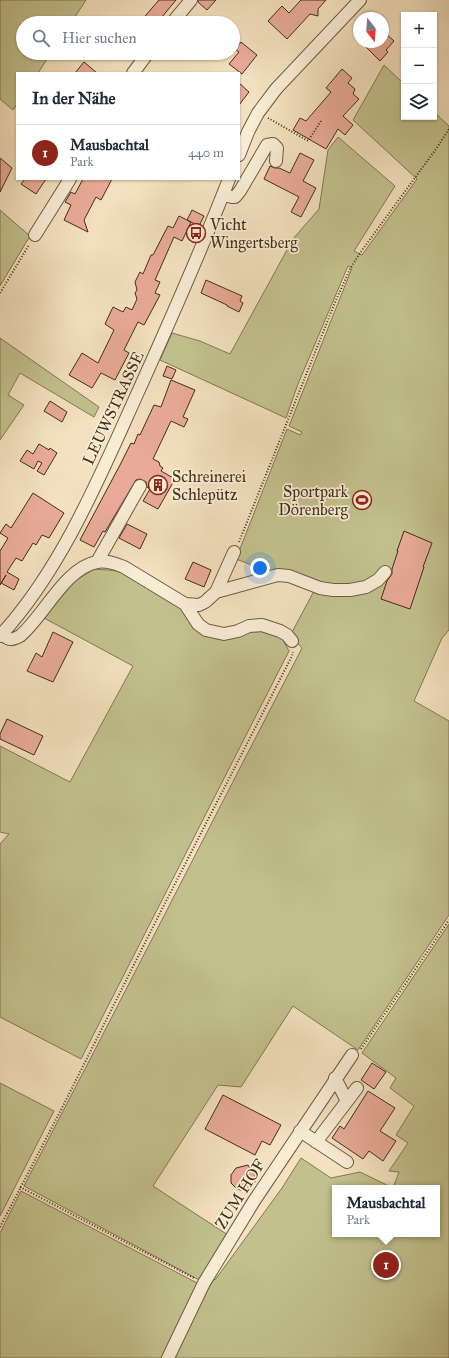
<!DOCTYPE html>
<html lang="de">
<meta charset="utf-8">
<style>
:root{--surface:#fff;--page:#f2f2f3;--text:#1f2937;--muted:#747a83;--line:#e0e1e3;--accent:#8f2418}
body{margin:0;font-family:"IM FELL Great Primer",serif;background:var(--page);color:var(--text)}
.controls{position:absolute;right:12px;top:12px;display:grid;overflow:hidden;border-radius:0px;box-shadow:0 1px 3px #0004}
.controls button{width:36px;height:36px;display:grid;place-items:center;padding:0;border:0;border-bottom:1px solid var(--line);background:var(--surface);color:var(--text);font:20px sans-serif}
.compass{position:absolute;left:353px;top:12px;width:36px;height:36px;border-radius:50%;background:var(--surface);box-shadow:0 1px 3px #0004;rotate:163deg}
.you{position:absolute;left:260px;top:568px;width:14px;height:14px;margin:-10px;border:3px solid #fff;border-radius:50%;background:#1a73e8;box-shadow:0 0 0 6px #1a73e833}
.badge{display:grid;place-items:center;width:26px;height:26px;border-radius:50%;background:var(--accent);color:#fff;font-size:13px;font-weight:700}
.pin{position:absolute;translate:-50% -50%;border:2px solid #fff;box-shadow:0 1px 4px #0006}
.popup{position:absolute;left:332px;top:1185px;width:108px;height:52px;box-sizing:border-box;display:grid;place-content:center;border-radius:0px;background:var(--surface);filter:drop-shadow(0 1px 3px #0005);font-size:13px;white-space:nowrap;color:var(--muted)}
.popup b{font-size:15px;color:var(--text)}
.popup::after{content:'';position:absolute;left:50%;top:100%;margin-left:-8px;border:8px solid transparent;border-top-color:var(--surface)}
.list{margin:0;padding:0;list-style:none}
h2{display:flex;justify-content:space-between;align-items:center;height:52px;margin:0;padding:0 16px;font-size:17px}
h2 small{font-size:13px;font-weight:400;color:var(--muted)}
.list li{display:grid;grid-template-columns:26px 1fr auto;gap:12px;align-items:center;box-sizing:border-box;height:56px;padding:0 16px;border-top:1px solid var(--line)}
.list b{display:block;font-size:15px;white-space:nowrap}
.list p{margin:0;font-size:13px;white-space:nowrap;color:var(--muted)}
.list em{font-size:13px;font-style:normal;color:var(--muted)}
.icon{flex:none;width:22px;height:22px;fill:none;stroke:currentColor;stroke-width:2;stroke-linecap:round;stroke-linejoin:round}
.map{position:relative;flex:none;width:449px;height:1358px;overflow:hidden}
.search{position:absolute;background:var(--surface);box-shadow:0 1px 3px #0004;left:16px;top:16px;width:224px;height:44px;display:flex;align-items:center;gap:10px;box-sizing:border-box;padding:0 14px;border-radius:22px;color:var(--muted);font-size:15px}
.panel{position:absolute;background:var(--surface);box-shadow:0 1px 3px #0004;left:16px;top:72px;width:224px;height:108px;border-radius:0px}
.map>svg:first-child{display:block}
.green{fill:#c2c18d;stroke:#827854;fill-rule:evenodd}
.building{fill:#e9ab98;stroke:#412e1c}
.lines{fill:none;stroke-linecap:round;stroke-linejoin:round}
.minor-casing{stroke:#6e5b45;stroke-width:14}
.path{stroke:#412e1c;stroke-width:2;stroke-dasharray:1 2;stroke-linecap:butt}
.minor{stroke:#f8ecd5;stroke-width:12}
.labels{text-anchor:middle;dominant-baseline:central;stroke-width:3.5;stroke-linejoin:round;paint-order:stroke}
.poi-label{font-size:16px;fill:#412e1c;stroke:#f8ecd5;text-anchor:start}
.street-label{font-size:16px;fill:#412e1c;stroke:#f8ecd5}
</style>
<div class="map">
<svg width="449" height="1358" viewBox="0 0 449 1358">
<rect width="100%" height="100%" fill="#f4e1bf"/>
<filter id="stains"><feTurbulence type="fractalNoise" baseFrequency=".005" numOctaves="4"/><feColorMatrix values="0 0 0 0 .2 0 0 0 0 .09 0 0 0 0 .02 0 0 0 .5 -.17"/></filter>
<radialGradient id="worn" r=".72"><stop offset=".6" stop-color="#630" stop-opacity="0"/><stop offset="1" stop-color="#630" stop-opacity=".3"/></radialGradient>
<path class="green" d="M0,0H86L71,23H23V53H51L38,73H17V104L13,110L0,99Z
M384,65L404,84V117H434V112L449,126V630L442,638L414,701L449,721V915L358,1050L293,1006L241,1087L218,1085L153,1186L228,1235L201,1281L24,1186C118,1007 209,827 302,648L290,636L315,589L236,559L287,429L300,435L302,432L289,426L352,268L348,266L298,384L286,418L160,360L172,333L200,341L230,354L293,239L319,209L328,150L338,137L395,186L354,251L362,255L417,179L353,120Z
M0,210L30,236L0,286Z
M0,338L99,407L94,417L20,373L8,395L24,405L0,440Z
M94,569L120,571L185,611L200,632L252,629L281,636L289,651L81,1059L0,1017V844L9,834L0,832V746L70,782L133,666L44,618L75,581Z
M449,924V1358H170L211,1277L215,1280L282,1188L301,1158L331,1178L360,1172L393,1188L399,1172L389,1171L408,1143L396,1135L414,1106L390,1088L396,1078L362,1053ZM335,1188H437V1234H335Z
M0,1083L54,1111L0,1216Z
M21,1191L199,1284L162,1358H0V1233Z"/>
<path class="building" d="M159,0H176L157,23H139Z
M198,0H216L207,10L198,2Z
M301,0H326L318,9V16L310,14L287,39L268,21L282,6L289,13Z
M383,31L394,41L386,50L388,52L380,61L366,47L371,42H383Z
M241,42L257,55L242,74L229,64L239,52L235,49Z
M84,62L97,73H75Z
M342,69L352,78L348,83L355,89L353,94L359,99L343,116L353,125L345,135L338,129L326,149L293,130L300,118L306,121L331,92L326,88Z
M239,83L249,92L239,105Z
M300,153L314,160L303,181L316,188L301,217L291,212L299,197L264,179L270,166L275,168H279L290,173Z
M0,158L12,168L0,192Z
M25,179H46L36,194L21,184Z
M83,179H112L101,200L96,197L84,220L88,232L64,220L71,205L65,202L71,192L75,194Z
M192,210L204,216L199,226L187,220Z
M179,216L191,222L182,241L174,237L155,280L160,282L155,293L160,295L144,325L138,322L124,350L129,353L115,380L101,373L92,388L69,375L82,353L98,363L114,330L105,324L113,307L123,312L126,307L132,310L137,299L135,293L137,290L135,282L140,272L143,274L151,255H153L168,226L173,228Z
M206,280L242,296L240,301L243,303L239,312L227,306V305L201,293Z
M167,366L176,370L172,379L163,376Z
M171,380L195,390L183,417L188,419L184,427L171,421L153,459L159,462L160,466L163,468L161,471L175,479L158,509L143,501L150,489L147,487L146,482L140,479L136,480L105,532L103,531L94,547L80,540L120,465L131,443L134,444L138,434L140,435L154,405L161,407Z
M50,401L67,412L62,422L44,411Z
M39,444L49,450L50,448L57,453L44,475L37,471L42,463L38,461L34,469L20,461L27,450L33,454Z
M33,493L64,513L49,538L42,535L36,545L33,543L22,561L16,558L7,572L19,579L14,590L1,583L6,575L0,585V551L8,538L0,533L6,524L11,528Z
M127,524L147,534L140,549L119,538Z
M404,531L432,543L423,567H424L410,609L381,599L387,581L392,574V569L398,551H397Z
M193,562L211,570L204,587L185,579Z
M53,632L73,642L53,682L27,671L36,653L42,657Z
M7,719L43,736L34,755L0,739V734Z
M372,1063L386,1072L374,1089L361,1080Z
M368,1091L395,1108L380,1131L396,1141L383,1161L369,1151L363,1159L332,1138L340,1126L344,1129Z
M223,1095L281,1125L270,1145L262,1141L255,1155L205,1129Z
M248,1165L255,1175V1182L249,1189L241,1190L237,1189L231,1183V1175L236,1168Z"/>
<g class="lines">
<defs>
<path id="minor" d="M172,23L191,0
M133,73L148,53
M239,155L248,132L258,113L276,89L360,0
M223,195L232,197H235L240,191L267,145L273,144L277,148L276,161
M35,235L70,179
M97,562L140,486
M216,592L278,575L289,576L320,588L333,590H350L366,587L378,580L385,572
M185,604L198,624L206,630L224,634L238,631L249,626L262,625L280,631L287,635L292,641
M2,634C9,641 12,640 20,636C44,616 65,568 97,562C107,560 116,564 124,567L185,604L199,605L205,602L216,592L234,552
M0,636C60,571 98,481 134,401C167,328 200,254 229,179
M335,1078L347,1101
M300,1131L347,1162
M316,1142L357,1088
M168,1358L204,1283L254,1201L352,1055"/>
</defs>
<use href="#minor" class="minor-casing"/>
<path class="path" d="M268,118L308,141L321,121
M0,293L29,245
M239,542L336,300L350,269L360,253L436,149L449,129
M361,1049L449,920
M20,1187L194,1278
M0,1227L63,1106L161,911L292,656L293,652"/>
<use href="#minor" class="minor"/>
</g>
<defs>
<symbol id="bus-ring" viewBox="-11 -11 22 22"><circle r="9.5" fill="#f8ecd5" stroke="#8f2418" stroke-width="1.5"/><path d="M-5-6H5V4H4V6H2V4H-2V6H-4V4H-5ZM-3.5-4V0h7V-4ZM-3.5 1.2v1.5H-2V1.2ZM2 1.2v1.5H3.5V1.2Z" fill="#8f2418"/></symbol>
<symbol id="building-ring" viewBox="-11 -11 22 22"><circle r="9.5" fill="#f8ecd5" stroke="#8f2418" stroke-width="1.5"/><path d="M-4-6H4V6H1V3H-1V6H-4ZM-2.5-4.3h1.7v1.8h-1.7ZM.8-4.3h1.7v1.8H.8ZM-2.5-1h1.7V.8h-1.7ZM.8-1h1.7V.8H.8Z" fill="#8f2418"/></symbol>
<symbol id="stadium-ring" viewBox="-11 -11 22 22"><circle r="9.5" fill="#f8ecd5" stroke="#8f2418" stroke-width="1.5"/><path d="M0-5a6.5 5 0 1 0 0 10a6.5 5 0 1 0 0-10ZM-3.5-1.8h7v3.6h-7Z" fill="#8f2418"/></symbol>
</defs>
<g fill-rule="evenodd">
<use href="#bus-ring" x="185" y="222" width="22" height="22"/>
<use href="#building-ring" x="147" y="474" width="22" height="22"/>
<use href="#stadium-ring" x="351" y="489" width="22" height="22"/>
</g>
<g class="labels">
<g class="poi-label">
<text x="210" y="224">Vicht<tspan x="210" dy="18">Wingertsberg</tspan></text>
<text x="172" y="476">Schreinerei<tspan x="172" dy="18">Schlepütz</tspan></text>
<text x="348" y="491" text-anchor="end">Sportpark<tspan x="348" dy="18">Dörenberg</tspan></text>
</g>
<g class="street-label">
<text transform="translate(113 408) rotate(-65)">LEUWSTRASSE</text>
<text transform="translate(240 1194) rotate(-58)">ZUM HOF</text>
</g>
</g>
<rect width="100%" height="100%" filter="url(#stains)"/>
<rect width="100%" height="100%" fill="url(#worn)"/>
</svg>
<div class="controls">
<button>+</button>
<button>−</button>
<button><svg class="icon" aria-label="layers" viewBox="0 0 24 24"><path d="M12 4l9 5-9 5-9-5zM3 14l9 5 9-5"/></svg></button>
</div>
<svg class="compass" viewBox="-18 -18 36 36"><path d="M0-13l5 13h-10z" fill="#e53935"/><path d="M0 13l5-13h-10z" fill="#747a83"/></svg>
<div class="you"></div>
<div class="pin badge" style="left:386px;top:1265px">1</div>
<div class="popup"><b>Mausbachtal</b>Park</div>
<div class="search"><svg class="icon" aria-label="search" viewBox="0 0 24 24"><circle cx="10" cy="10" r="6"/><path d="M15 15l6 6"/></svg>Hier suchen</div>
<section class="panel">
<h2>In der Nähe<small></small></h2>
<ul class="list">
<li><span class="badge">1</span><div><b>Mausbachtal</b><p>Park</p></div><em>440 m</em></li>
</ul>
</section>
</div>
